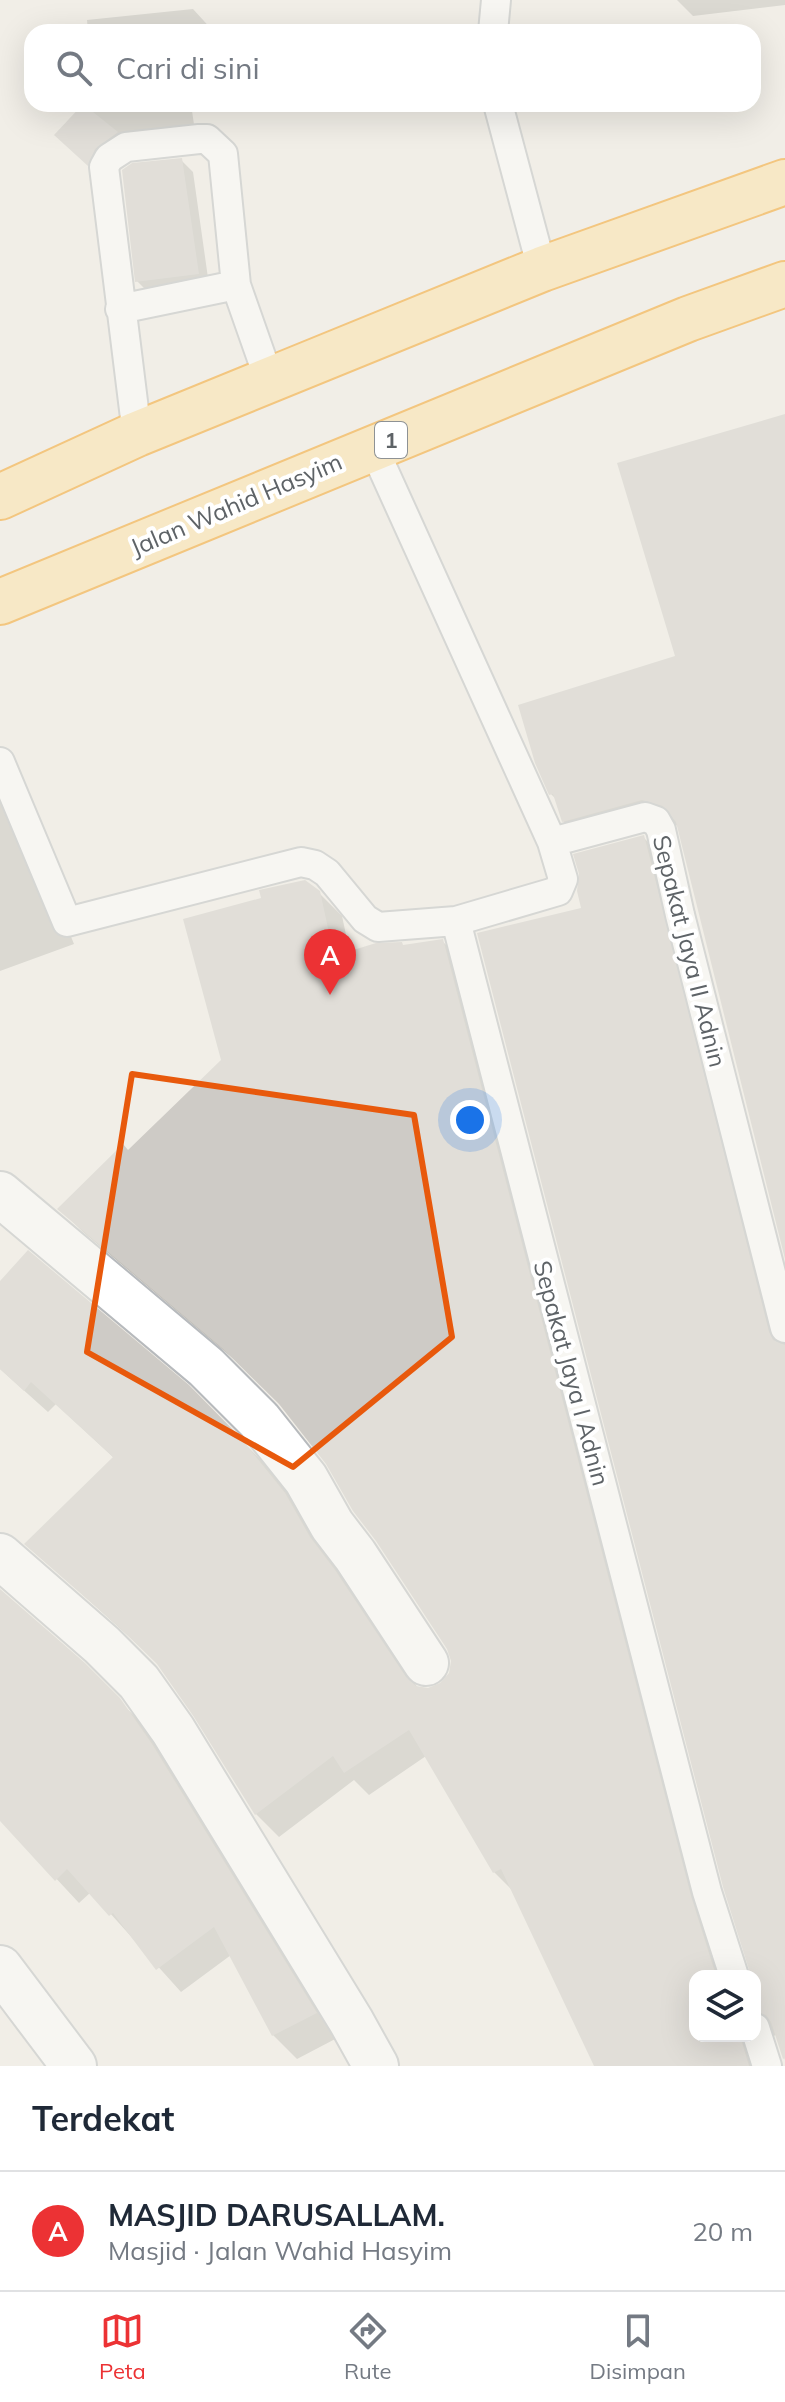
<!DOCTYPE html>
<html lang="id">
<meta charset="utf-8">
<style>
:root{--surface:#fff;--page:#f6f6f7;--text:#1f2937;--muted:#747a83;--line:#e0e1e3;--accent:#ec3234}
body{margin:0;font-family:Mulish,sans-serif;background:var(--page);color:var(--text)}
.controls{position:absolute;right:24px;bottom:24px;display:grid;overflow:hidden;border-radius:16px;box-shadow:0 8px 32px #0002}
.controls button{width:72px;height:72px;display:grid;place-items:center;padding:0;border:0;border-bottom:2px solid var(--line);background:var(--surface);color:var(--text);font:40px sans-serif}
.you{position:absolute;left:470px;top:1120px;width:28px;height:28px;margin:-20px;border:6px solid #fff;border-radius:50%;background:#1a73e8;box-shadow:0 0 0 12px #1a73e833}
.badge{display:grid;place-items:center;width:52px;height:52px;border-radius:50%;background:var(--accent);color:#fff;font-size:26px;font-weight:700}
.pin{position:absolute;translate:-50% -66px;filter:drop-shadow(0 2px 4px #0008)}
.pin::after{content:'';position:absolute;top:42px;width:28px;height:24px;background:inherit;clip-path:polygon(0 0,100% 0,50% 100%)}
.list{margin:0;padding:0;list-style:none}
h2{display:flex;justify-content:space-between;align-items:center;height:104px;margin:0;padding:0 32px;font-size:34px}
h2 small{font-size:26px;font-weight:400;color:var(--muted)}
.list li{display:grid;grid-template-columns:52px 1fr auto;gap:24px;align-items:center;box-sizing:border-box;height:120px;padding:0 32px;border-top:2px solid var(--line)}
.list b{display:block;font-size:30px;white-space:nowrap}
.list p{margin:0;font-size:26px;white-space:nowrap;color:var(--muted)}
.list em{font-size:26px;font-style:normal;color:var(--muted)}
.icon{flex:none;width:44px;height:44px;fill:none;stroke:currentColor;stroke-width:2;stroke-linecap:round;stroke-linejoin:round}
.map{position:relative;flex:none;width:785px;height:2066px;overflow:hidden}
.search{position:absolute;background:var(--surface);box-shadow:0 8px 32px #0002;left:24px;right:24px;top:24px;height:88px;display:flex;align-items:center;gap:20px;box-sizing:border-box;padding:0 28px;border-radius:24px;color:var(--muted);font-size:30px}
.sheet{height:224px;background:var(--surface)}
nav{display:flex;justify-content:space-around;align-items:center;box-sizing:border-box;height:112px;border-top:2px solid var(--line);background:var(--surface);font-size:22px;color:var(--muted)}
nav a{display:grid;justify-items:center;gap:4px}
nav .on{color:var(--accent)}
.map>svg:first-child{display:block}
.shadow{fill:#0003}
.building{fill:#cecbc6}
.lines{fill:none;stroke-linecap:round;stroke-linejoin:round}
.service-casing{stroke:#b7babd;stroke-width:32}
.minor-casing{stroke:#b7babd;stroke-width:48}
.trunk-casing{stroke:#f79400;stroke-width:48}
.service{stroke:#fff;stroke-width:28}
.minor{stroke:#fff;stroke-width:44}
.trunk{stroke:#fee19e;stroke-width:44}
.marked{fill:none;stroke:#e8590c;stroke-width:6;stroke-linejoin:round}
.labels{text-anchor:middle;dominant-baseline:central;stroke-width:8;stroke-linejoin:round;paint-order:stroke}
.shield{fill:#fff;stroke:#8e9295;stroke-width:2}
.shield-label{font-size:22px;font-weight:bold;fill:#5e6367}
.street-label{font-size:24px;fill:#5e6367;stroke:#fff}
</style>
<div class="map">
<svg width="785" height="2066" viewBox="0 0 785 2066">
<rect width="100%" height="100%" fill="#f1eee7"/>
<path class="shadow" d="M677,0H785V5L693,16Z
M193,9L214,32H88L87,20Z
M86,104H191L197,145L139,153L115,170L109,185L56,135Z
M181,160L193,172L209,285L149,293L137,281Z
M785,416V1250L679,826L666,823L586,844L563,821L557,800L551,794L677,657Z
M0,776L17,804L74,944L0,971Z
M644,838L667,861L785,1334V2060L776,2035L766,2039L764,2066H606L514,1892L494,1872L426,1756L369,1795L354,1780L279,1837L256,1814L196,1716L158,1663L27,1544L114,1458L56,1404L48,1412L0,1369V1284L188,1387L263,1462L308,1518L333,1563L418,1688L427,1690L441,1685L450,1676L453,1662L449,1648L327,1462L280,1403L248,1371L83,1232L60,1209L128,1153L223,1061L263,900L318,892L342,916L350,953L442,941L466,964L731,1976H695V2036H755V1976H752L583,910Z
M0,1590L143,1724L175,1770L339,2037L297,2059L273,2035L231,1955L181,1992L91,1892L79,1903L0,1818Z"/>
<path class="building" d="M83,104L118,132L95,149L88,166L54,135Z
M182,158L199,274L135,282L122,170L132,163Z
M785,414V1259L676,822L663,806L642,800L562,822L553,794L549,795L535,763L518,705L675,656L617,463Z
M644,835L769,1332L773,1340L785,1345V2058L783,2059L771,2022L766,2015L755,2011V1976H751L723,1887L477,933L581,908L577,891L579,874L573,854Z
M305,880L320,891L334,956L376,943L402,942L403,945L443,939L691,1896L716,1976H695V2036H740L749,2066H594L501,1869L493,1873L409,1730L344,1773L333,1756L255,1815L194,1717L157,1664L118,1626L24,1544L113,1457L31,1382L24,1391L0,1369V1281L28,1250L189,1385L240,1437L285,1493L310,1537L335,1570L406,1677L416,1686L428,1688L440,1683L449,1673L451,1661L447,1649L376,1541L353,1511L326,1464L279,1404L222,1348L57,1209L123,1144L128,1150L221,1060L183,919L261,898L259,890Z
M0,1589L85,1663L120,1698L152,1744L317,2013L272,2036L214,1927L156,1970L113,1913L109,1916L67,1869L55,1881L0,1821Z"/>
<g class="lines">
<defs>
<path id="service" d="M493,32L496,0
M498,104L542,269
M120,309L236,285
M137,434L104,167L109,158L126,147L199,139H207L223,154L236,285L269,379
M373,447L552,842L645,817L656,821L661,830L680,915L785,1328
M0,762L67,922L301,862L315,865L327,873L365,919L378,927L456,921
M552,842L563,879L558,891L456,921L707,1892L734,1976
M755,2028L767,2066"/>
<path id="minor" d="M0,1194L206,1367L259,1420L306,1479L332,1525L355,1555L426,1663
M0,1556L102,1645L139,1682L173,1730L351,2021L376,2066
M0,1968L74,2066"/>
<path id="trunk" d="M0,497L137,434L542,269L785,182
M0,602L688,319L785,284"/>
</defs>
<use href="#service" class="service-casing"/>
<use href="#minor" class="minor-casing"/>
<use href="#trunk" class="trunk-casing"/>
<use href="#service" class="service"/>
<use href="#minor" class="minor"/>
<use href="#trunk" class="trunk"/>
</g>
<path d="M0 0H785V2066H0ZM132,1074L414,1115L452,1337L293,1467L87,1352Z" fill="#f1eee7" fill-opacity=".55" fill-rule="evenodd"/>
<path class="marked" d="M132,1074L414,1115L452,1337L293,1467L87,1352Z"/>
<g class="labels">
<rect class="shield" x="375" y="422" width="32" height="36" rx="6"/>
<g class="shield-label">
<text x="391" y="440">1</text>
</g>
<g class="street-label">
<text transform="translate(236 504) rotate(-23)">Jalan Wahid Hasyim</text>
<text transform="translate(690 951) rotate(76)">Sepakat Jaya II Adnin</text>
<text transform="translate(572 1373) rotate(75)">Sepakat Jaya I Adnin</text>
</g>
</g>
</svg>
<div class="controls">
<button><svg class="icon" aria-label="layers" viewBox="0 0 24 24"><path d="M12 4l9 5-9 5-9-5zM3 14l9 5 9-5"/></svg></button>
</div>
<div class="you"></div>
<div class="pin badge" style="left:330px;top:995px">A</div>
<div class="search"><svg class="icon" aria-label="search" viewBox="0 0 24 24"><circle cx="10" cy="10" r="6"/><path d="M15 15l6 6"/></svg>Cari di sini</div>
</div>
<section class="sheet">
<h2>Terdekat<small></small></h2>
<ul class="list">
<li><span class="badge">A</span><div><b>MASJID DARUSALLAM.</b><p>Masjid · Jalan Wahid Hasyim</p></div><em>20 m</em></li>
</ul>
</section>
<nav>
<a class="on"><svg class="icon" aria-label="map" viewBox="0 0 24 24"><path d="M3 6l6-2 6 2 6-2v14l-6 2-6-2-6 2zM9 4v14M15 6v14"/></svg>Peta</a>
<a><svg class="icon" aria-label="directions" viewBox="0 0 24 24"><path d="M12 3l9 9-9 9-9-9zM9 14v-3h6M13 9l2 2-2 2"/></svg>Rute</a>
<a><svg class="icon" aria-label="saved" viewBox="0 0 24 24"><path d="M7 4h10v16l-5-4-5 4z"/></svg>Disimpan</a>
</nav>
